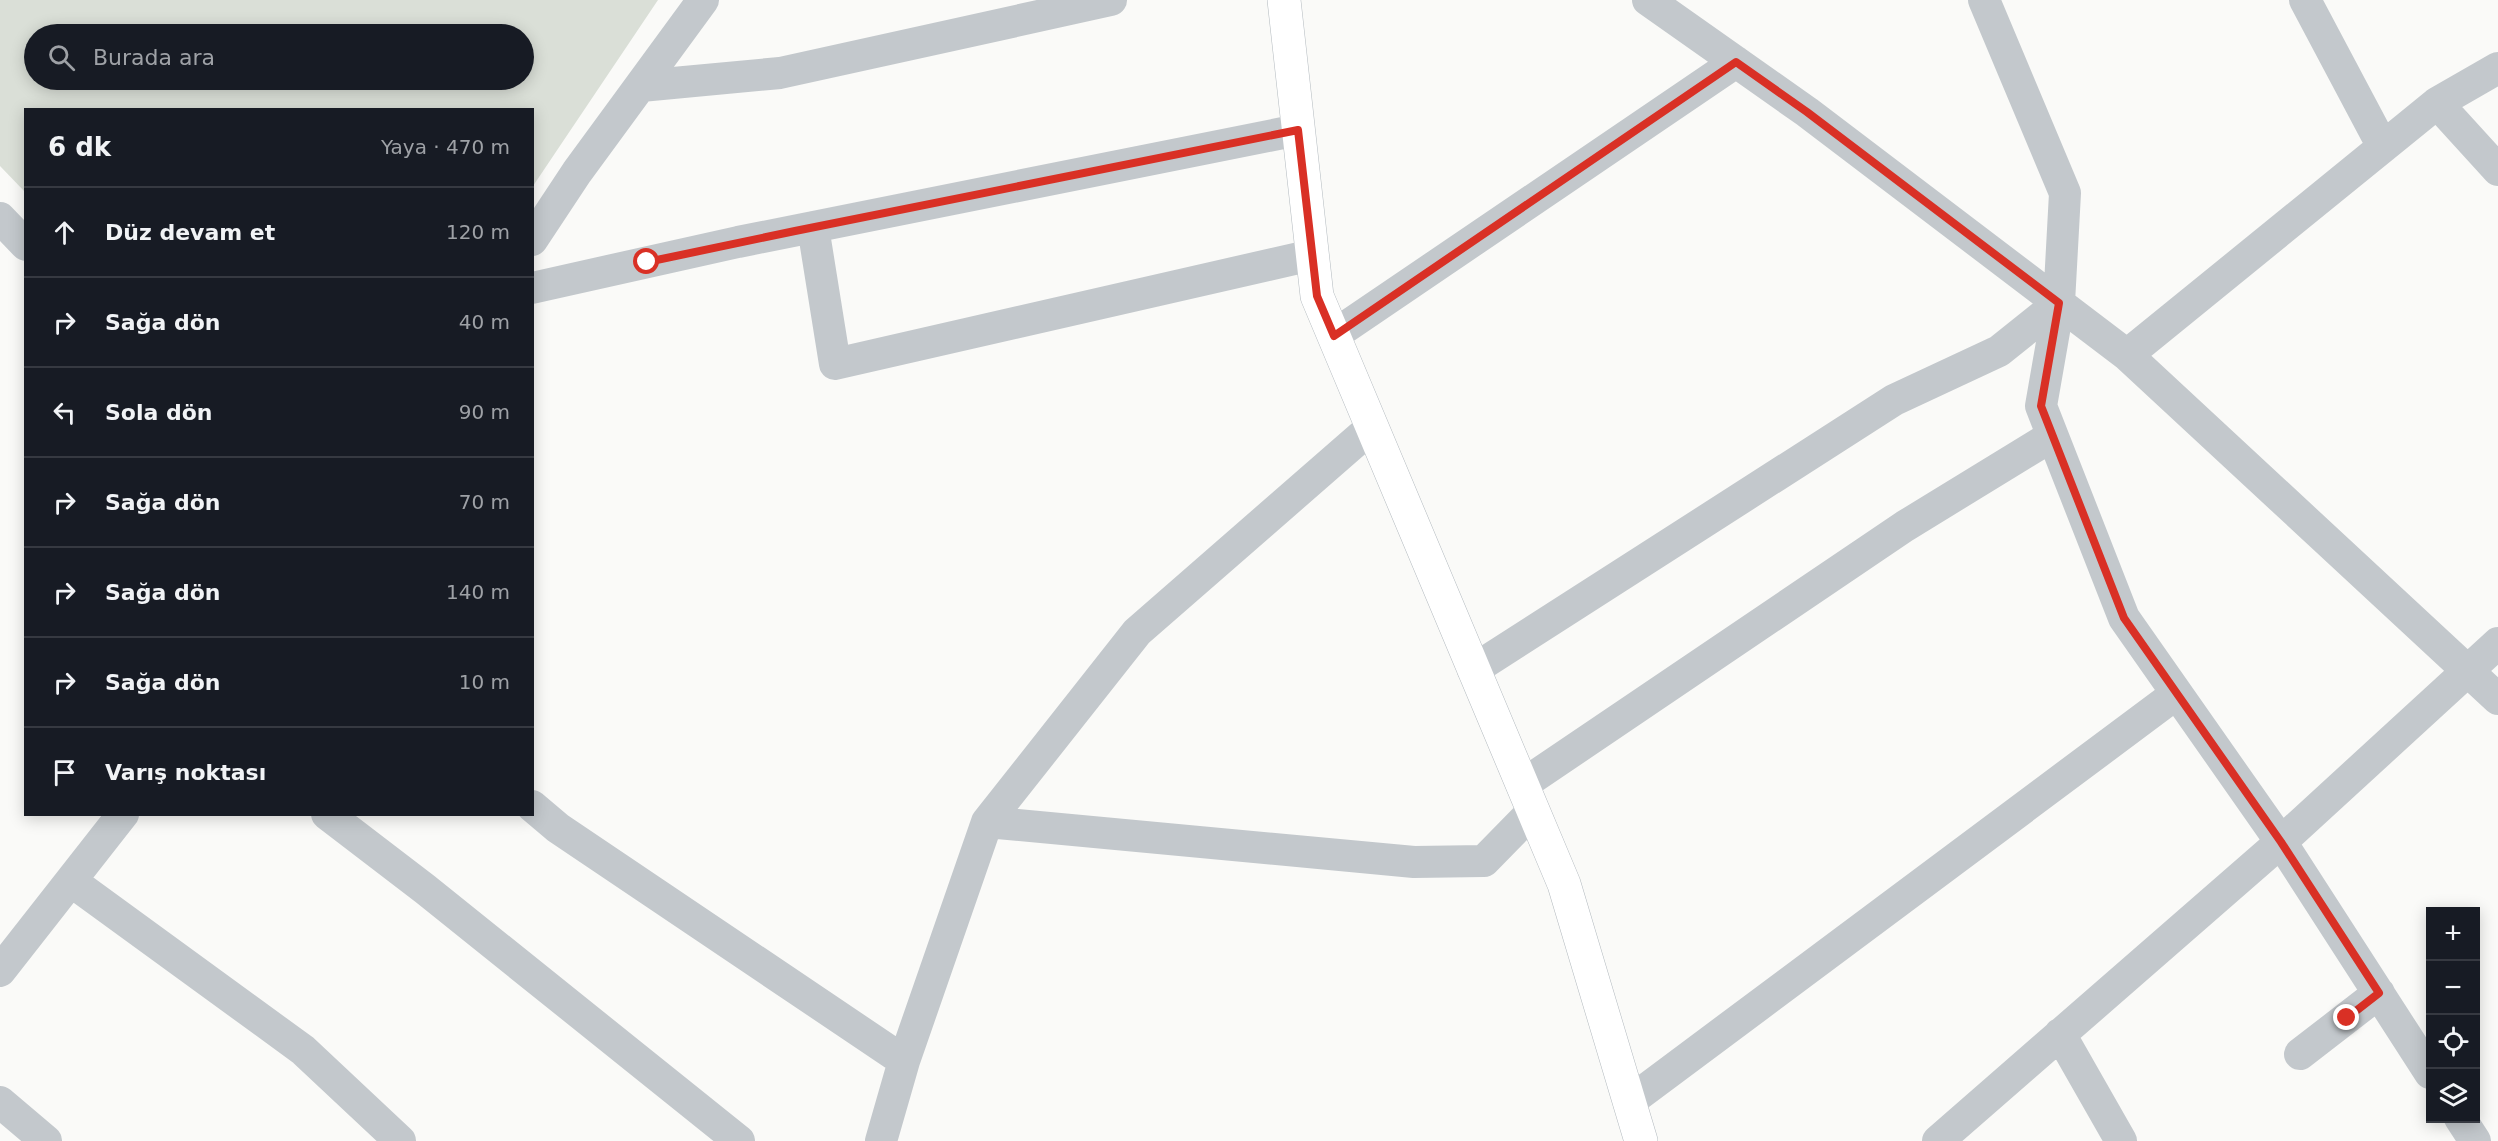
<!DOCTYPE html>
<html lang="tr">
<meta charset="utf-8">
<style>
:root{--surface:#171b24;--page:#20242c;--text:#f1f3f6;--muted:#9ea1a6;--line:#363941}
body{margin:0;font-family:"DejaVu Sans",sans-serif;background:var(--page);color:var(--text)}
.controls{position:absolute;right:18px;bottom:18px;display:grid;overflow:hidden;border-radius:0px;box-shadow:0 3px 15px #0003}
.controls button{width:54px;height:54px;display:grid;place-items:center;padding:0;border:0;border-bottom:2px solid var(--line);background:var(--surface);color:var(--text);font:30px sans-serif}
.stop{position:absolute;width:18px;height:18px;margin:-14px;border:4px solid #d93025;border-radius:50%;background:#fff}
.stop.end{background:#d93025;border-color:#fff;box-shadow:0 2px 6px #0008}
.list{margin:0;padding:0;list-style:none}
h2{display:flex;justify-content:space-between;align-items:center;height:78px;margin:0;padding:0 24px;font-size:26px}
h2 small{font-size:20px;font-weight:400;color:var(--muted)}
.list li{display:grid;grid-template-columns:39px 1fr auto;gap:18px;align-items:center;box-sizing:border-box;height:90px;padding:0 24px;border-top:2px solid var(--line)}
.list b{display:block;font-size:22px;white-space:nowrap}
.list em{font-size:20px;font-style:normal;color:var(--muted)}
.icon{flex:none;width:33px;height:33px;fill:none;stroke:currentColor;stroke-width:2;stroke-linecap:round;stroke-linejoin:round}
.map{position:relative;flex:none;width:2498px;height:1141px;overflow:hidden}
.search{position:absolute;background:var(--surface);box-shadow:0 3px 15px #0003;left:24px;top:24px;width:510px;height:66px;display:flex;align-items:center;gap:15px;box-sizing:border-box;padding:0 21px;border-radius:33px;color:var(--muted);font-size:22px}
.panel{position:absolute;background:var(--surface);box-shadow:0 3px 15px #0003;left:24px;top:108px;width:510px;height:708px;border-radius:0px}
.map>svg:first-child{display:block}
.green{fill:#dadfd7;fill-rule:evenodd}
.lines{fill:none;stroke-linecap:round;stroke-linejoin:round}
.secondary-casing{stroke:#b3babf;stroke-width:34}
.street{stroke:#c3c8cc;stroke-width:32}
.secondary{stroke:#fff;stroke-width:33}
.route{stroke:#d93025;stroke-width:8}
</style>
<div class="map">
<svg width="2498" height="1141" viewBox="0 0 2498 1141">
<rect width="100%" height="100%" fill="#fafaf8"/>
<path class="green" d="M0,0H658L533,186L532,110H26L25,192L0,166ZM34,34H524V80H34Z"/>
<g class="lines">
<defs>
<path id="secondary" d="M1284,0L1317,296L1564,884L1641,1141"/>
</defs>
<use href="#secondary" class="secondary-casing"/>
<path class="street" d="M1648,0L1807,112L2127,355L2498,699
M1984,0L2065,193L2059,303L2041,406L2124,618L2281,842L2430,1073
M2305,0L2383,147
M641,86L780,73L1111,0
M2437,103L2498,68
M0,218L26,245
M813,227L835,364L1312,255
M532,240L577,172L703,0
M532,288L738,242L1298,130
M1334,335L1736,62
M2127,355L2437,103L2498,170
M1473,670L1894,400L1999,351L2059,303
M1522,785L1905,526L2052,436
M532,806L558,828L904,1061
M327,814L425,889L739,1141
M987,822L1414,862L1484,861L1533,811
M71,881L303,1050L400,1141
M0,971L123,814
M2060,1034L2121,1141
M2300,1054L2379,993
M0,1102L46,1141
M1629,1102L2176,694
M2460,1118L2475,1141
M881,1141L904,1061L987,822L1137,632L1372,427
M1938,1141L2281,842L2498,643"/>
<use href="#secondary" class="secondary"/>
</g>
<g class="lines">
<path class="route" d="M647,262L795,231L1298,130L1317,296L1334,336L1736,62L1807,112L2059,303L2041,406L2124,618L2281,842L2379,993L2347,1018"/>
</g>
</svg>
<div class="controls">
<button>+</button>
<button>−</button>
<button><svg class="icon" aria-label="locate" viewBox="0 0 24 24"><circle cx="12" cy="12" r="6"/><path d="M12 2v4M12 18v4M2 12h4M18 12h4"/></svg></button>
<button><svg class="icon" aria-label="layers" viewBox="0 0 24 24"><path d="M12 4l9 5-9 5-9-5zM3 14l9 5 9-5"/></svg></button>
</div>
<div class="stop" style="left:647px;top:262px"></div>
<div class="stop end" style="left:2347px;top:1018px"></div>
<div class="search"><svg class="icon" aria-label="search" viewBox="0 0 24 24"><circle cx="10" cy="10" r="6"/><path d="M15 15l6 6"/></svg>Burada ara</div>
<section class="panel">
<h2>6 dk<small>Yaya · 470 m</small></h2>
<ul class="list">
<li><svg class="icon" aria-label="ahead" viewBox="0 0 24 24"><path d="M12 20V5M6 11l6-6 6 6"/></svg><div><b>Düz devam et</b></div><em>120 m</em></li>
<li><svg class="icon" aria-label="right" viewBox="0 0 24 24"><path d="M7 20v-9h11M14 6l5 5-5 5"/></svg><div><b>Sağa dön</b></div><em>40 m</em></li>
<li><svg class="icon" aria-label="left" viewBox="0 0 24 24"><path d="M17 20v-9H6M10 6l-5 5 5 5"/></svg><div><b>Sola dön</b></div><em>90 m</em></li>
<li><svg class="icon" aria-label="right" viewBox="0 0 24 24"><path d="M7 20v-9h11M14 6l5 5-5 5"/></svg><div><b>Sağa dön</b></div><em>70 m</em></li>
<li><svg class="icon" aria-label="right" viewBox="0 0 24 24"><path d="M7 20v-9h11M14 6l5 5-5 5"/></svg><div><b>Sağa dön</b></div><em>140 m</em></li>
<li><svg class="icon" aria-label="right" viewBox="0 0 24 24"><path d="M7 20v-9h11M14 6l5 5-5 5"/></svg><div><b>Sağa dön</b></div><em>10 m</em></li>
<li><svg class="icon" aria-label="arrive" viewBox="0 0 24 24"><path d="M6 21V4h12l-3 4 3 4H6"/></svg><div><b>Varış noktası</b></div></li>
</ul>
</section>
</div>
